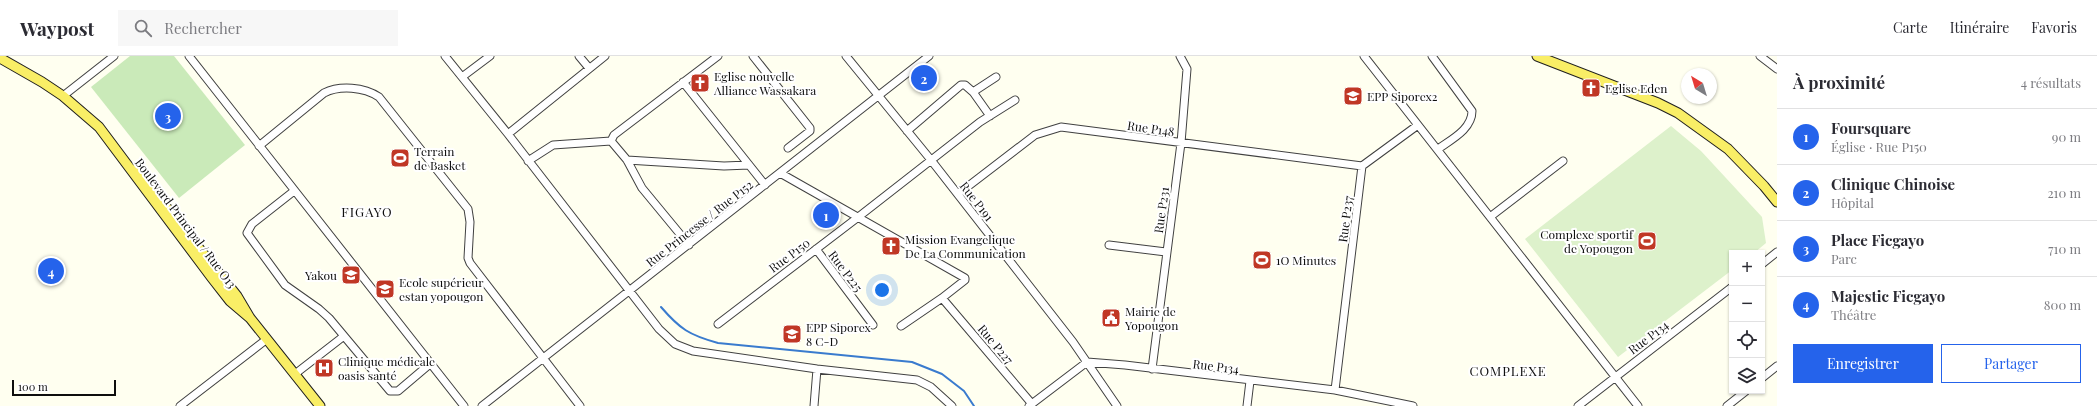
<!DOCTYPE html>
<html lang="fr">
<meta charset="utf-8">
<style>
:root{--surface:#fff;--page:#f7f7f7;--text:#2b2b33;--muted:#7c7c81;--line:#e1e1e2;--accent:#2563eb}
body{margin:0;font-family:"Playfair Display",serif;background:var(--page);color:var(--text)}
.controls{position:absolute;right:12px;bottom:12px;display:grid;overflow:hidden;border-radius:0px;box-shadow:0 1px 3px #0004}
.controls button{width:36px;height:36px;display:grid;place-items:center;padding:0;border:0;border-bottom:1px solid var(--line);background:var(--surface);color:var(--text);font:20px sans-serif}
.compass{position:absolute;left:1681px;top:12px;width:36px;height:36px;border-radius:50%;background:var(--surface);box-shadow:0 1px 3px #0004;rotate:322deg}
.scale{position:absolute;left:12px;bottom:10px;width:104px;box-sizing:border-box;padding-left:4px;border:2px solid #0e0e0e;border-top:0;font-size:11px;line-height:14px;white-space:nowrap;color:#0e0e0e;-webkit-text-stroke:3px #fff;paint-order:stroke}
.you{position:absolute;left:882px;top:234px;width:14px;height:14px;margin:-10px;border:3px solid #fff;border-radius:50%;background:#1a73e8;box-shadow:0 0 0 6px #1a73e833}
.badge{display:grid;place-items:center;width:26px;height:26px;border-radius:50%;background:var(--accent);color:#fff;font-size:13px;font-weight:700}
.pin{position:absolute;translate:-50% -50%;border:2px solid #fff;box-shadow:0 1px 4px #0006}
.list{margin:0;padding:0;list-style:none}
h2{display:flex;justify-content:space-between;align-items:center;height:52px;margin:0;padding:0 16px;font-size:17px}
h2 small{font-size:13px;font-weight:400;color:var(--muted)}
.list li{display:grid;grid-template-columns:26px 1fr auto;gap:12px;align-items:center;box-sizing:border-box;height:56px;padding:0 16px;border-top:1px solid var(--line)}
.list b{display:block;font-size:15px;white-space:nowrap}
.list p{margin:0;font-size:13px;white-space:nowrap;color:var(--muted)}
.list em{font-size:13px;font-style:normal;color:var(--muted)}
.actions{display:flex;gap:8px;padding:12px 16px}
.actions a{flex:1;padding:9px 0;border:1px solid var(--accent);border-radius:0px;text-align:center;font-size:14px;color:var(--accent)}
.actions .main{background:var(--accent);color:#fff}
.icon{flex:none;width:22px;height:22px;fill:none;stroke:currentColor;stroke-width:2;stroke-linecap:round;stroke-linejoin:round}
.map{position:relative;flex:none;width:1777px;height:350px;overflow:hidden}
header{display:flex;align-items:center;gap:24px;box-sizing:border-box;height:56px;padding:0 20px;background:var(--surface);border-bottom:1px solid var(--line)}
header strong{font-size:19px}
nav{display:flex;gap:22px;margin-inline-start:auto;font-size:14px}
.search{width:280px;height:36px;background:var(--page);display:flex;align-items:center;gap:10px;box-sizing:border-box;padding:0 14px;border-radius:0px;color:var(--muted);font-size:15px}
main{display:flex}
aside{flex:1;background:var(--surface)}
.map>svg:first-child{display:block}
.green{fill:#caeab9}
.pitch{fill:#ddf1cb}
.lines{fill:none;stroke-linecap:round;stroke-linejoin:round}
.stream{stroke:#3a7bce;stroke-width:2}
.minor-casing{stroke:#414141;stroke-width:9}
.major-casing{stroke:#1f1f1f;stroke-width:11}
.minor{stroke:#fff;stroke-width:7}
.major{stroke:#f9ee66;stroke-width:9}
.labels{text-anchor:middle;dominant-baseline:central;stroke-width:4;stroke-linejoin:round;paint-order:stroke}
.poi-label{font-size:12px;fill:#0e0e0e;stroke:#fff;text-anchor:start}
.street-label{font-size:12px;fill:#0e0e0e;stroke:#fff}
.neighbourhood-label{font-size:13px;letter-spacing:1px;fill:#0e0e0e;stroke:#fff}
</style>
<header>
<strong>Waypost</strong>
<div class="search"><svg class="icon" aria-label="search" viewBox="0 0 24 24"><circle cx="10" cy="10" r="6"/><path d="M15 15l6 6"/></svg>Rechercher</div>
<nav><a>Carte</a><a>Itinéraire</a><a>Favoris</a></nav>
</header>
<main>
<div class="map">
<svg width="1777" height="350" viewBox="0 0 1777 350">
<rect width="100%" height="100%" fill="#fffff0"/>
<path class="green" d="M130,0H174L245,89L179,142L91,31Z"/>
<path class="pitch" d="M1671,70L1701,95L1762,161L1766,187L1754,197H1732V214L1618,301L1525,183Z"/>
<g class="lines">
<path class="stream" d="M661,251C680,273 689,279 718,287L912,306L942,318L964,335L974,350"/>
<defs>
<path id="minor" d="M189,0L464,350
M445,0L508,78L659,273L675,288L693,295L817,313L917,324L931,331L952,350
M579,0L589,12
M753,0L810,72V75L788,92
M846,0L931,104L1073,286L1117,350
M1364,0L1638,350
M1432,0L1472,55C1472,73 1452,83 1438,93
M1760,0L1777,13
M462,21L490,0
M683,26L765,129
M973,36L996,21
M63,40L114,0
M907,75L961,29H965L973,36L990,60
M508,78L605,0
M611,85L614,79L718,0
M611,85L627,104L642,132L689,189
M259,90L324,37C340,29 364,31 379,41L468,153L470,166L468,202L470,207L580,350
M627,104L724,110L749,109
M528,105L553,89L611,85
M780,117L965,222V224L942,242L901,270
M294,135L252,168L247,177L285,229L319,253L329,262L390,335H398L431,307
M958,138L1035,79L1061,71L1362,110
M1490,161L1563,105
M1109,189L1166,196
M816,193L873,269
M1762,208L1777,196
M942,242L1032,348
M718,268L857,162L980,66L1015,44
M1152,313L1181,87L1187,13L1180,0
M295,318L344,280
M1762,322L1777,310
M1335,334L1362,110L1418,69
M180,350L267,283
M482,350L929,0
M814,350L817,313
M1029,350L1087,306L1125,309L1335,334L1413,350
M1247,350L1250,325
M1578,350L1732,231
M1727,350L1746,335"/>
<path id="major" d="M1537,0L1658,47L1678,57L1728,93L1764,130L1777,146
M0,2L42,26L63,40L99,71L212,222L230,245L250,262
M136,113L237,240L250,262L320,350"/>
</defs>
<use href="#minor" class="minor-casing"/>
<use href="#major" class="major-casing"/>
<use href="#minor" class="minor"/>
<use href="#major" class="major"/>
</g>
<defs>
<symbol id="church-square" viewBox="-11 -11 22 22"><rect x="-9" y="-9" width="18" height="18" rx="4" fill="#c03725" stroke="#fff"/><path d="M-1.2-6h2.4v3.5h3.3v2.4h-3.3V6h-2.4V-.1h-3.3v-2.4h3.3Z" fill="#fff"/></symbol>
<symbol id="school-square" viewBox="-11 -11 22 22"><rect x="-9" y="-9" width="18" height="18" rx="4" fill="#c03725" stroke="#fff"/><path d="M0-5L7-2L0 1L-7-2ZM-4 1L0 2.5L4 1V4Q0 6-4 4Z" fill="#fff"/></symbol>
<symbol id="stadium-square" viewBox="-11 -11 22 22"><rect x="-9" y="-9" width="18" height="18" rx="4" fill="#c03725" stroke="#fff"/><path d="M0-5a6.5 5 0 1 0 0 10a6.5 5 0 1 0 0-10ZM-3.5-1.8h7v3.6h-7Z" fill="#fff"/></symbol>
<symbol id="university-square" viewBox="-11 -11 22 22"><rect x="-9" y="-9" width="18" height="18" rx="4" fill="#c03725" stroke="#fff"/><path d="M0-5L7-2L0 1L-7-2ZM-4 1L0 2.5L4 1V4Q0 6-4 4Z" fill="#fff"/></symbol>
<symbol id="civic-square" viewBox="-11 -11 22 22"><rect x="-9" y="-9" width="18" height="18" rx="4" fill="#c03725" stroke="#fff"/><path d="M-.6-6.5H3V-4.5H.6V-3L4-1V1h2V6H-6V1h2V-1L-.6-3ZM-1.2 2.5V6h2.4V2.5Z" fill="#fff"/></symbol>
<symbol id="hospital-square" viewBox="-11 -11 22 22"><rect x="-9" y="-9" width="18" height="18" rx="4" fill="#c03725" stroke="#fff"/><path d="M-5-5h3v3.5h4V-5h3V5h-3V1.5h-4V5h-3Z" fill="#fff"/></symbol>
</defs>
<g fill-rule="evenodd">
<use href="#church-square" x="689" y="16" width="22" height="22"/>
<use href="#church-square" x="1580" y="21" width="22" height="22"/>
<use href="#school-square" x="1342" y="29" width="22" height="22"/>
<use href="#stadium-square" x="389" y="91" width="22" height="22"/>
<use href="#stadium-square" x="1636" y="174" width="22" height="22"/>
<use href="#church-square" x="880" y="179" width="22" height="22"/>
<use href="#stadium-square" x="1251" y="193" width="22" height="22"/>
<use href="#school-square" x="340" y="208" width="22" height="22"/>
<use href="#university-square" x="374" y="222" width="22" height="22"/>
<use href="#civic-square" x="1100" y="251" width="22" height="22"/>
<use href="#school-square" x="781" y="267" width="22" height="22"/>
<use href="#hospital-square" x="313" y="301" width="22" height="22"/>
</g>
<g class="labels">
<g class="poi-label">
<text x="714" y="20">Eglise nouvelle<tspan x="714" dy="14">Alliance Wassakara</tspan></text>
<text x="1605" y="32">Eglise Eden</text>
<text x="1367" y="40">EPP Siporex2</text>
<text x="414" y="95">Terrain<tspan x="414" dy="14">de Basket</tspan></text>
<text x="1633" y="178" text-anchor="end">Complexe sportif<tspan x="1633" dy="14">de Yopougon</tspan></text>
<text x="905" y="183">Mission Evangelique<tspan x="905" dy="14">De La Communication</tspan></text>
<text x="1276" y="204">1O Minutes</text>
<text x="337" y="219" text-anchor="end">Yakou</text>
<text x="399" y="226">Ecole supérieur<tspan x="399" dy="14">estan yopougon</tspan></text>
<text x="1125" y="255">Mairie de<tspan x="1125" dy="14">Yopougon</tspan></text>
<text x="806" y="271">EPP Siporex<tspan x="806" dy="14">8 C-D</tspan></text>
<text x="338" y="305">Clinique médicale<tspan x="338" dy="14">oasis santé</tspan></text>
</g>
<g class="street-label">
<text transform="translate(1151 72) rotate(8)">Rue P148</text>
<text transform="translate(977 145) rotate(52)">Rue P191</text>
<text transform="translate(1161 154) rotate(-82)">Rue P231</text>
<text transform="translate(1345 163) rotate(-83)">Rue P237</text>
<text transform="translate(186 167) rotate(53)">Boulevard Principal / Rue O13</text>
<text transform="translate(699 167) rotate(-38)">Rue Princesse / Rue P152</text>
<text transform="translate(789 199) rotate(-37)">Rue P150</text>
<text transform="translate(846 215) rotate(53)">Rue P225</text>
<text transform="translate(1648 281) rotate(-37)">Rue P134</text>
<text transform="translate(996 288) rotate(50)">Rue P227</text>
<text transform="translate(1216 310) rotate(7)">Rue P134</text>
</g>
<g class="neighbourhood-label">
<text x="367" y="155">FIGAYO</text>
<text x="1508" y="314">COMPLEXE</text>
</g>
</g>
</svg>
<div class="controls">
<button>+</button>
<button>−</button>
<button><svg class="icon" aria-label="locate" viewBox="0 0 24 24"><circle cx="12" cy="12" r="6"/><path d="M12 2v4M12 18v4M2 12h4M18 12h4"/></svg></button>
<button><svg class="icon" aria-label="layers" viewBox="0 0 24 24"><path d="M12 4l9 5-9 5-9-5zM3 14l9 5 9-5"/></svg></button>
</div>
<svg class="compass" viewBox="-18 -18 36 36"><path d="M0-13l5 13h-10z" fill="#e53935"/><path d="M0 13l5-13h-10z" fill="#7c7c81"/></svg>
<div class="scale">100 m</div>
<div class="you"></div>
<div class="pin badge" style="left:826px;top:159px">1</div>
<div class="pin badge" style="left:924px;top:22px">2</div>
<div class="pin badge" style="left:168px;top:60px">3</div>
<div class="pin badge" style="left:51px;top:215px">4</div>
</div>
<aside>
<h2>À proximité<small>4 résultats</small></h2>
<ul class="list">
<li><span class="badge">1</span><div><b>Foursquare</b><p>Église · Rue P150</p></div><em>90 m</em></li>
<li><span class="badge">2</span><div><b>Clinique Chinoise</b><p>Hôpital</p></div><em>210 m</em></li>
<li><span class="badge">3</span><div><b>Place Ficgayo</b><p>Parc</p></div><em>710 m</em></li>
<li><span class="badge">4</span><div><b>Majestic Ficgayo</b><p>Théâtre</p></div><em>800 m</em></li>
</ul>
<div class="actions"><a class="main">Enregistrer</a><a>Partager</a></div>
</aside>
</main>
